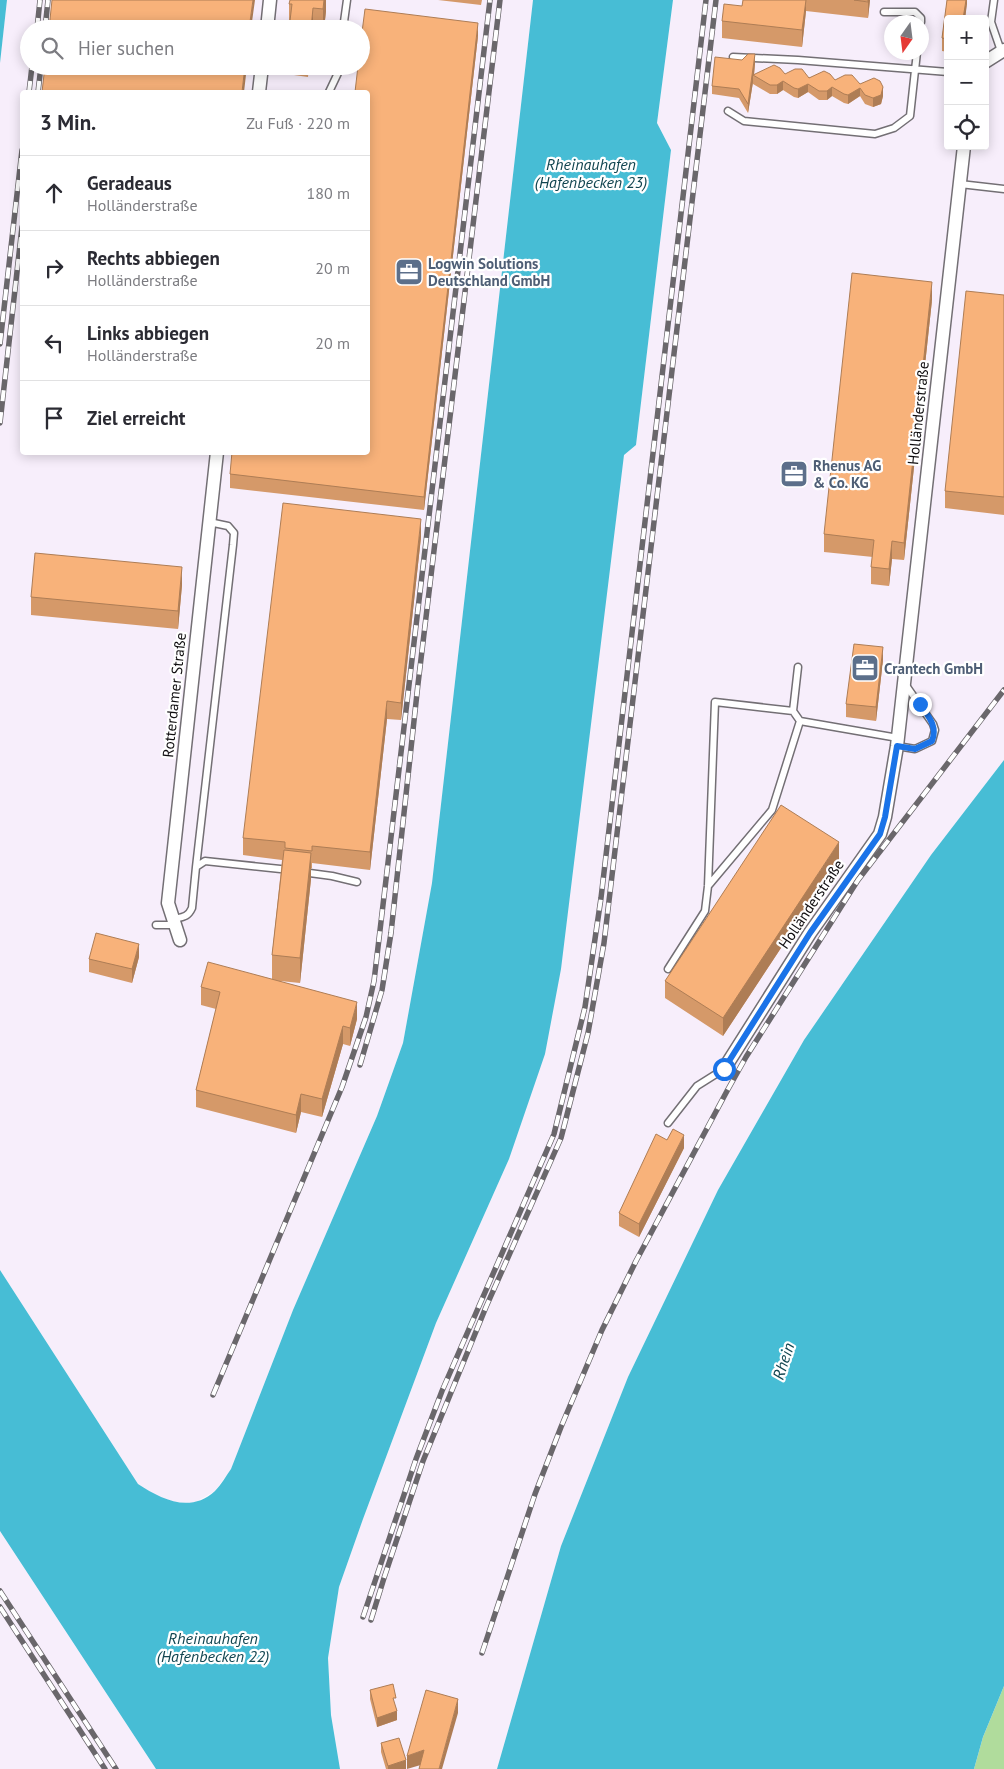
<!DOCTYPE html>
<html lang="de">
<meta charset="utf-8">
<style>
:root{--surface:#fff;--page:#f2f2f3;--text:#2b2b33;--muted:#7c7c81;--line:#e1e1e2}
body{margin:0;font-family:"PT Sans",sans-serif;background:var(--page);color:var(--text)}
.controls{position:absolute;right:15px;top:15px;display:grid;overflow:hidden;border-radius:5px;box-shadow:0 2px 12px #0003}
.controls button{width:45px;height:45px;display:grid;place-items:center;padding:0;border:0;border-bottom:1px solid var(--line);background:var(--surface);color:var(--text);font:25px sans-serif}
.compass{position:absolute;left:884px;top:15px;width:45px;height:45px;border-radius:50%;background:var(--surface);box-shadow:0 2px 12px #0003;rotate:194deg}
.stop{position:absolute;width:15px;height:15px;margin:-11px;border:4px solid #1a73e8;border-radius:50%;background:#fff}
.stop.end{background:#1a73e8;border-color:#fff;box-shadow:0 1px 5px #0008}
.list{margin:0;padding:0;list-style:none}
h2{display:flex;justify-content:space-between;align-items:center;height:65px;margin:0;padding:0 20px;font-size:21px}
h2 small{font-size:16px;font-weight:400;color:var(--muted)}
.list li{display:grid;grid-template-columns:32px 1fr auto;gap:15px;align-items:center;box-sizing:border-box;height:75px;padding:0 20px;border-top:1px solid var(--line)}
.list b{display:block;font-size:19px;white-space:nowrap}
.list p{margin:0;font-size:16px;white-space:nowrap;color:var(--muted)}
.list em{font-size:16px;font-style:normal;color:var(--muted)}
.icon{flex:none;width:28px;height:28px;fill:none;stroke:currentColor;stroke-width:2;stroke-linecap:round;stroke-linejoin:round}
.map{position:relative;flex:none;width:1004px;height:1769px;overflow:hidden}
.search{position:absolute;background:var(--surface);box-shadow:0 2px 12px #0003;left:20px;top:20px;width:350px;height:55px;display:flex;align-items:center;gap:12px;box-sizing:border-box;padding:0 18px;border-radius:28px;color:var(--muted);font-size:19px}
.panel{position:absolute;background:var(--surface);box-shadow:0 2px 12px #0003;left:20px;top:90px;width:350px;height:365px;border-radius:5px}
.map>svg:first-child{display:block}
.built{fill:#f7eefb;fill-rule:evenodd}
.green{fill:#b0dc9c}
.water{fill:#47bdd5}
.lines{fill:none;stroke-linecap:round;stroke-linejoin:round}
.lane-casing{stroke:#736f74;stroke-width:9}
.street-casing{stroke:#736f74;stroke-width:15}
.lane{stroke:#fff;stroke-width:6}
.street{stroke:#fff;stroke-width:12}
.rail-casing{stroke:#6a676b;stroke-width:5.5}
.rail{stroke:#fff;stroke-width:4;stroke-dasharray:11;stroke-linecap:butt}
.wall{fill:#d59969}
.shaded-wall{fill:#ae7d55}
.building{fill:#f8b27a;stroke:#ae7d55}
.route{stroke:#1a73e8;stroke-width:6}
.labels{text-anchor:middle;dominant-baseline:central;stroke-width:4.5;stroke-linejoin:round;paint-order:stroke}
.service-label{font-size:15px;font-weight:bold;fill:#4e5e75;stroke:#fff;text-anchor:start}
.street-label{font-size:15px;fill:#100e10;stroke:#fff}
.water-label{font-size:16px;font-style:italic;fill:#114550;stroke:#fff}
</style>
<div class="map">
<svg width="1004" height="1769" viewBox="0 0 1004 1769">
<rect width="100%" height="100%" fill="#fdf9ff"/>
<path class="built" d="M7,0H533L432,883L403,1043L377,1116L293,1310L231,1469L215,1491L194,1503L173,1502L156,1496L138,1484L0,1270V63ZM29,29H361V66H29ZM22,92H368V452H22Z
M673,0H1004V760L931,855L804,1040L718,1190L628,1377L561,1546L497,1769H340L331,1715L328,1658L339,1587L363,1519L436,1323L509,1159L624,455L636,445L671,150L657,123ZM948,19H985V146H948ZM892,22H922V52H892Z
M0,1531L156,1769H0Z"/>
<path class="green" d="M1004,1686V1769H974L983,1737Z"/>
<path class="water" d="M0,0H7L0,63Z
M533,0H673L657,123L671,150L636,445L624,455L561,969L545,1054L509,1159L436,1323L363,1519L339,1587L328,1658L331,1715L340,1769H156L0,1531V1270L138,1484C161,1499 190,1514 215,1491C221,1485 226,1476 231,1469L293,1310L377,1116L403,1043L432,883Z
M1004,760V1686L983,1737L974,1769H497L561,1546L628,1377L718,1190L804,1040L931,855Z"/>
<g class="lines">
<defs>
<path id="lane" d="M994,0L991,22L1001,51
M884,12H915L921,18V22
M343,29L347,0
M733,57L798,60L948,72
M329,92L338,73L339,66
M728,111L744,121L875,134L894,128L910,116L917,52
M960,184L1004,189
M798,667L793,711L800,721L898,738
M897,746L915,749L932,741L935,730L933,724L905,684
M196,867L233,545L234,533L228,526L209,522
M302,872L332,876L357,882
M708,886L772,810L800,721
M174,919C183,917 188,917 192,908L196,867L205,861L290,870
M156,925H175
M668,969L705,911L708,886L715,702L793,711
M668,1123L697,1086L724,1069"/>
<path id="street" d="M267,29L270,0
M985,62L1004,50
M259,92L262,66
M180,940L168,903L217,452
M724,1069L810,933L880,834L885,817L897,746L964,146"/>
</defs>
<use href="#lane" class="lane-casing"/>
<use href="#street" class="street-casing"/>
<use href="#lane" class="lane"/>
<use href="#street" class="street"/>
<defs>
<path id="rail" d="M37,29L40,0
M45,29L48,0
M29,92L32,66
M38,92L41,66
M0,344L22,150
M0,423L22,227
M360,1065L382,990L391,933L418,684L500,0
M213,1395L342,1087L366,1017L374,981L490,0
M0,1591L116,1769
M0,1607L105,1769
M363,1617L416,1459L442,1391L554,1134L585,1007L601,898L706,0
M371,1620L384,1578L423,1461L486,1307L561,1138L588,1033L604,943L716,0
M482,1653L535,1494L561,1427L602,1330L636,1261L727,1091L746,1057L858,880L1004,690"/>
</defs>
<use href="#rail" class="rail-casing"/>
<use href="#rail" class="rail"/>
</g>
<path class="wall" d="M326,0V11L324,29H289V4Z
M438,0H482L481,5Z
M743,0H870L868,18L806,11L802,47L722,38V21L742,6Z
M947,0H967L965,19H948V52L942,51V38Z
M478,36L424,510L230,488V474Z
M755,63L754,74H785L860,84L883,96L881,104L873,107L865,104L860,96L848,104L844,103L832,96L827,100H819L808,92L798,98L794,97L783,90L777,94H770L753,84V82L748,113L739,98L712,94V86Z
M287,66H309L308,77L287,74Z
M1004,295V515L945,508V491Z
M932,300L904,560L892,559L889,586L871,584V567L873,557L824,552V534Z
M421,537L401,720L387,719L370,870L312,863V869L311,868V879L300,983L280,981L357,1019L350,1046L343,1044L322,1117L301,1112L296,1133L196,1107V1090L216,1009L201,1005V987L272,979V955L282,860L243,855V838Z
M182,585L178,629L31,615V597Z
M883,660L876,721L846,717V704Z
M839,860L723,1036L665,998V981Z
M139,957L132,983L89,972V959Z
M667,1140L684,1148L639,1237L619,1226V1213Z
M370,1690L396,1707L397,1720L377,1727L370,1699Z
M381,1743L406,1769H386L381,1752Z"/>
<path class="shaded-wall" d="M253,0H255L251,29H249Z
M324,0H326V11L324,29H323V9Z
M806,0V11L802,47V30Z
M868,0H870L868,18Z
M966,0H967V4L965,19H963Z
M313,8V29H311Z
M478,23V36L424,510V497Z
M755,54V63L754,75H753V82L748,113V104Z
M245,66H247L244,92H242Z
M783,81V90L777,94V85Z
M808,84V92L798,98V89Z
M832,87V96L827,100V91Z
M883,87V96L881,104L873,107V98Z
M860,88V96L848,104V95Z
M932,282V300L904,560V543Z
M421,519V537L401,720V703Z
M892,541V559L889,586V569Z
M182,567V585L178,629V611Z
M883,647V660L876,721V707Z
M387,701V719L370,870V852Z
M839,842V860L723,1036V1018Z
M311,853V879L300,983V958Z
M139,944V957L132,983V969Z
M357,1002V1019L350,1046V1028Z
M343,1026V1044L322,1117V1099Z
M301,1094V1112L296,1133V1115Z
M684,1135V1148L639,1237V1224Z
M458,1699V1713L442,1769H439Z
M397,1711V1720L377,1727V1718Z
M424,1750V1764L407,1769V1756Z
M406,1760V1769H388V1766Z"/>
<path class="building" d="M52,0H253L249,29H49Z
M290,0H324L323,9L313,8L311,29H289L292,4H289Z
M743,0H806L802,30L722,21L724,4L742,6Z
M854,0H868V2Z
M947,0H966L963,19H948V39L942,38Z
M365,9L478,23L424,497L230,474L232,452H368V92H355L358,66H361V40Z
M748,54H755L748,104L739,89L712,86L715,57L742,60Z
M774,65L780,68L785,74L795,69H802L809,78L824,71L830,74L835,80L845,75H852L860,84L874,78L880,81L883,87L881,95L873,98L865,95L860,88L848,95L844,94L832,87L827,91H819L808,84L798,89L794,88L783,81L777,85H770L753,75Z
M45,66H245L242,92H42Z
M852,273L932,282L904,543L892,541L889,569L871,567L874,540L824,534Z
M966,291L1004,295V497L945,491Z
M283,503L421,519L401,703L387,701L370,852L312,846V851L285,848V842L243,838Z
M35,553L182,567L178,611L31,597Z
M854,644L883,647L876,707L846,704Z
M781,805L839,842L723,1018L665,981Z
M284,850L311,853L300,958L272,955Z
M96,933L139,944L132,969L89,959Z
M208,962L357,1002L350,1028L343,1026L322,1099L301,1094L296,1115L196,1090L220,992L201,987Z
M673,1129L684,1135L639,1224L619,1213L656,1134L667,1140Z
M393,1684L396,1698H393L397,1711L377,1718L370,1690Z
M426,1690L458,1699L439,1769H419L424,1750L407,1756Z
M399,1738L406,1760L388,1766L381,1743Z"/>
<g class="lines">
<path class="route" d="M724,1069L810,933L880,834L885,817L897,746L915,749L932,741C938,726 928,716 920,704"/>
</g>
<defs>
<symbol id="office-square" viewBox="-11 -11 22 22"><rect x="-9" y="-9" width="18" height="18" rx="4" fill="#5c6f8a" stroke="#fff"/><path d="M-6-3h4V-5.5h4V-3h4V5H-6ZM-1-4.5V-3h2v-1.5ZM-6 0V1H6V0Z" fill="#fff"/></symbol>
</defs>
<g fill-rule="evenodd">
<use href="#office-square" x="393" y="256" width="32" height="32"/>
<use href="#office-square" x="778" y="458" width="32" height="32"/>
<use href="#office-square" x="849" y="652" width="32" height="32"/>
</g>
<g class="labels">
<g class="service-label">
<text x="428" y="263">Logwin Solutions<tspan x="428" dy="17">Deutschland GmbH</tspan></text>
<text x="813" y="465">Rhenus AG<tspan x="813" dy="17">&amp; Co. KG</tspan></text>
<text x="884" y="668">Crantech GmbH</text>
</g>
<g class="street-label">
<text transform="translate(918 413) rotate(-84)">Holländerstraße</text>
<text transform="translate(174 695) rotate(-84)">Rotterdamer Straße</text>
<text transform="translate(811 904) rotate(-56)">Holländerstraße</text>
</g>
<g class="water-label">
<text x="591" y="164">Rheinauhafen<tspan x="591" dy="18">(Hafenbecken 23)</tspan></text>
<text transform="translate(783 1361) rotate(-72)">Rhein</text>
<text x="213" y="1638">Rheinauhafen<tspan x="213" dy="18">(Hafenbecken 22)</tspan></text>
</g>
</g>
</svg>
<div class="controls">
<button>+</button>
<button>−</button>
<button><svg class="icon" aria-label="locate" viewBox="0 0 24 24"><circle cx="12" cy="12" r="6"/><path d="M12 2v4M12 18v4M2 12h4M18 12h4"/></svg></button>
</div>
<svg class="compass" viewBox="-18 -18 36 36"><path d="M0-13l5 13h-10z" fill="#e53935"/><path d="M0 13l5-13h-10z" fill="#7c7c81"/></svg>
<div class="stop" style="left:724px;top:1069px"></div>
<div class="stop end" style="left:920px;top:704px"></div>
<div class="search"><svg class="icon" aria-label="search" viewBox="0 0 24 24"><circle cx="10" cy="10" r="6"/><path d="M15 15l6 6"/></svg>Hier suchen</div>
<section class="panel">
<h2>3 Min.<small>Zu Fuß · 220 m</small></h2>
<ul class="list">
<li><svg class="icon" aria-label="ahead" viewBox="0 0 24 24"><path d="M12 20V5M6 11l6-6 6 6"/></svg><div><b>Geradeaus</b><p>Holländerstraße</p></div><em>180 m</em></li>
<li><svg class="icon" aria-label="right" viewBox="0 0 24 24"><path d="M7 20v-9h11M14 6l5 5-5 5"/></svg><div><b>Rechts abbiegen</b><p>Holländerstraße</p></div><em>20 m</em></li>
<li><svg class="icon" aria-label="left" viewBox="0 0 24 24"><path d="M17 20v-9H6M10 6l-5 5 5 5"/></svg><div><b>Links abbiegen</b><p>Holländerstraße</p></div><em>20 m</em></li>
<li><svg class="icon" aria-label="arrive" viewBox="0 0 24 24"><path d="M6 21V4h12l-3 4 3 4H6"/></svg><div><b>Ziel erreicht</b></div></li>
</ul>
</section>
</div>
